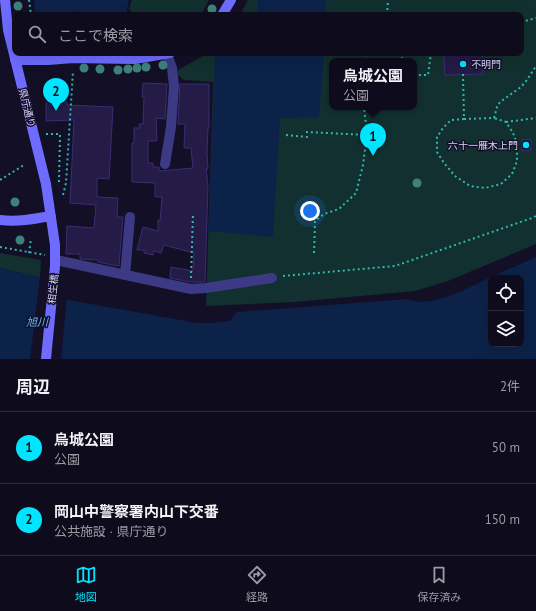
<!DOCTYPE html>
<html lang="ja">
<meta charset="utf-8">
<style>
:root{--surface:#0e0b1c;--page:#1c1929;--text:#f1f3f6;--muted:#9b9ba3;--line:#2e2b3b;--accent:#00e5ff}
body{margin:0;font-family:"PT Sans","Noto Sans JP",sans-serif;background:var(--page);color:var(--text)}
.controls{position:absolute;right:12px;bottom:12px;display:grid;overflow:hidden;border-radius:8px;box-shadow:0 4px 16px #0002}
.controls button{width:36px;height:36px;display:grid;place-items:center;padding:0;border:0;border-bottom:1px solid var(--line);background:var(--surface);color:var(--text);font:20px sans-serif}
.you{position:absolute;left:310px;top:211px;width:14px;height:14px;margin:-10px;border:3px solid #fff;border-radius:50%;background:#1a73e8;box-shadow:0 0 0 6px #1a73e833}
.badge{display:grid;place-items:center;width:26px;height:26px;border-radius:50%;background:var(--accent);color:#111;font-size:13px;font-weight:700}
.pin{position:absolute;translate:-50% -33px;filter:drop-shadow(0 1px 2px #0008)}
.pin::after{content:'';position:absolute;top:21px;width:14px;height:12px;background:inherit;clip-path:polygon(0 0,100% 0,50% 100%)}
.popup{position:absolute;left:329px;top:58px;width:88px;height:52px;box-sizing:border-box;display:grid;place-content:center;border-radius:8px;background:var(--surface);filter:drop-shadow(0 1px 3px #0005);font-size:13px;white-space:nowrap;color:var(--muted)}
.popup b{font-size:15px;color:var(--text)}
.popup::after{content:'';position:absolute;left:50%;top:100%;margin-left:-8px;border:8px solid transparent;border-top-color:var(--surface)}
.list{margin:0;padding:0;list-style:none}
h2{display:flex;justify-content:space-between;align-items:center;height:52px;margin:0;padding:0 16px;font-size:17px}
h2 small{font-size:13px;font-weight:400;color:var(--muted)}
.list li{display:grid;grid-template-columns:26px 1fr auto;gap:12px;align-items:center;box-sizing:border-box;height:72px;padding:0 16px;border-top:1px solid var(--line)}
.list b{display:block;font-size:15px;white-space:nowrap}
.list p{margin:0;font-size:13px;white-space:nowrap;color:var(--muted)}
.list em{font-size:13px;font-style:normal;color:var(--muted)}
.icon{flex:none;width:22px;height:22px;fill:none;stroke:currentColor;stroke-width:2;stroke-linecap:round;stroke-linejoin:round}
.map{position:relative;flex:none;width:536px;height:359px;overflow:hidden}
.search{position:absolute;background:var(--surface);box-shadow:0 4px 16px #0002;left:12px;right:12px;top:12px;height:44px;display:flex;align-items:center;gap:10px;box-sizing:border-box;padding:0 14px;border-radius:8px;color:var(--muted);font-size:15px}
.sheet{height:196px;background:var(--surface)}
nav{display:flex;justify-content:space-around;align-items:center;box-sizing:border-box;height:56px;border-top:1px solid var(--line);background:var(--surface);font-size:11px;color:var(--muted)}
nav a{display:grid;justify-items:center;gap:2px}
nav .on{color:var(--accent)}
.map>svg:first-child{display:block}
.green{fill:#12302f;fill-rule:evenodd}
.water{fill:#0c2248;fill-rule:evenodd}
.pier{fill:#130f26}
.building{fill:#241b47;stroke:#3b2d73}
.lines{fill:none;stroke-linecap:round;stroke-linejoin:round}
.path{stroke:#2fb8b0;stroke-width:2;stroke-dasharray:2 3;stroke-linecap:butt}
.street{stroke:#3d3a85;stroke-width:10}
.secondary{stroke:#6f6bff;stroke-width:10}
.tree{fill:#3d827b}
.poi-dot{fill:#00e5ff;stroke:#130f26;stroke-width:1.5}
.labels{text-anchor:middle;dominant-baseline:central;stroke-width:3;stroke-linejoin:round;paint-order:stroke}
.poi-label{font-size:10px;fill:#d9d4ff;stroke:#130f26;text-anchor:start}
.street-label{font-size:10px;fill:#d9d4ff;stroke:#130f26}
.water-label{font-size:11px;font-style:italic;fill:#62b6ff;stroke:#130f26}
</style>
<div class="map">
<svg width="536" height="359" viewBox="0 0 536 359">
<rect width="100%" height="100%" fill="#130f26"/>
<path class="green" d="M132,0H209L201,15H135L129,9Z
M248,0H536V244L448,281L415,291L295,302L206,306L213,82L184,80L178,75V70L208,53H521V15H240ZM332,61H414V107H332Z
M0,253L41,260L40,278L0,268Z"/>
<path class="water" d="M34,0H129L126,15H83C79,10 74,11 69,15H35Z
M258,0H326L325,15H257Z
M256,53H324L319,117L280,118L273,237L208,231L215,54H255Z
M536,257V359H0V268L40,278L69,300L197,323H213L230,321L237,312L408,299C430,309 468,288 489,278C504,271 520,264 536,257ZM491,278H521V344H491Z"/>
<path class="pier" d="M40,276L67,296L61,359H30Z"/>
<path class="building" d="M482,53L483,74L445,75L444,54Z
M143,83L167,84L165,119L156,118L157,141H148V163H153V167H159V171L193,168L191,148H184L185,124H178L180,84H209V128H208L207,152L208,169H206L208,185L205,282H191L170,278L171,267L193,271L194,253L164,245L161,253L154,251L153,255L144,253V250H137L143,227L158,231V220L160,221L162,197H155V183L132,182V143H134V128H140L139,124H143L144,97H142Z
M46,102H67V105L113,107L109,179L97,178V197L118,198L117,217H123L119,266L112,265L98,262V260L80,259V254H66L67,226L94,228L96,205L70,203L74,120L46,121Z
M531,139V150L522,151V140Z"/>
<g class="lines">
<path class="path" d="M29,0L31,15
M387,15L388,0
M435,15V14H445L446,15
M521,22L536,18
M399,53L404,61
M366,61L367,53
M463,74L464,119L494,118L497,107L500,102L521,87L527,80L536,66
M414,75H428L431,53
M464,119L451,120L443,128L437,137V152L444,163L455,176L470,186L485,188L501,184L512,174L517,161V144L513,133L506,122L494,118
M506,122L536,118
M46,134H60L59,182
M286,135L307,137V132L367,135
M0,180L24,165
M63,195L66,183L73,71
M0,247L45,255
M29,253L31,239
M314,253L315,221L324,214L339,209L356,193L363,165L367,133L364,107
M283,276L395,266L532,218L536,216
M191,278L193,213"/>
<path class="street" d="M165,164L171,127L174,86L172,68L167,54
M56,260L191,289L206,288L272,278
M125,275L130,217"/>
<path class="secondary" d="M5,0L8,30L46,184L55,245V266L46,359
M222,15L231,0
M15,60H48L73,58L135,59L170,53
M0,220C18,222 34,219 51,216"/>
</g>
<g class="tree">
<circle cx="18" cy="6" r="4.5"/>
<circle cx="212" cy="9" r="4.5"/>
<circle cx="163" cy="65" r="4.5"/>
<circle cx="146" cy="67" r="4.5"/>
<circle cx="84" cy="68" r="4.5"/>
<circle cx="137" cy="68" r="4.5"/>
<circle cx="100" cy="69" r="4.5"/>
<circle cx="128" cy="69" r="4.5"/>
<circle cx="118" cy="70" r="4.5"/>
<circle cx="417" cy="183" r="4.5"/>
<circle cx="15" cy="202" r="4.5"/>
<circle cx="20" cy="240" r="4.5"/>
</g>
<g class="poi-dot">
<circle cx="463" cy="64" r="4"/>
<circle cx="526" cy="145" r="4"/>
</g>
<g class="labels">
<g class="poi-label">
<text x="471" y="64">不明門</text>
<text x="518" y="145" text-anchor="end">六十一雁木上門</text>
</g>
<g class="street-label">
<text transform="translate(27 108) rotate(76)">県庁通り</text>
<text transform="translate(53 289) rotate(-84)">相生橋</text>
</g>
<g class="water-label">
<text x="37" y="322">旭川</text>
</g>
</g>
</svg>
<div class="controls">
<button><svg class="icon" aria-label="locate" viewBox="0 0 24 24"><circle cx="12" cy="12" r="6"/><path d="M12 2v4M12 18v4M2 12h4M18 12h4"/></svg></button>
<button><svg class="icon" aria-label="layers" viewBox="0 0 24 24"><path d="M12 4l9 5-9 5-9-5zM3 14l9 5 9-5"/></svg></button>
</div>
<div class="you"></div>
<div class="pin badge" style="left:373px;top:156px">1</div>
<div class="popup"><b>烏城公園</b>公園</div>
<div class="pin badge" style="left:56px;top:111px">2</div>
<div class="search"><svg class="icon" aria-label="search" viewBox="0 0 24 24"><circle cx="10" cy="10" r="6"/><path d="M15 15l6 6"/></svg>ここで検索</div>
</div>
<section class="sheet">
<h2>周辺<small>2件</small></h2>
<ul class="list">
<li><span class="badge">1</span><div><b>烏城公園</b><p>公園</p></div><em>50 m</em></li>
<li><span class="badge">2</span><div><b>岡山中警察署内山下交番</b><p>公共施設 · 県庁通り</p></div><em>150 m</em></li>
</ul>
</section>
<nav>
<a class="on"><svg class="icon" aria-label="map" viewBox="0 0 24 24"><path d="M3 6l6-2 6 2 6-2v14l-6 2-6-2-6 2zM9 4v14M15 6v14"/></svg>地図</a>
<a><svg class="icon" aria-label="directions" viewBox="0 0 24 24"><path d="M12 3l9 9-9 9-9-9zM9 14v-3h6M13 9l2 2-2 2"/></svg>経路</a>
<a><svg class="icon" aria-label="saved" viewBox="0 0 24 24"><path d="M7 4h10v16l-5-4-5 4z"/></svg>保存済み</a>
</nav>
